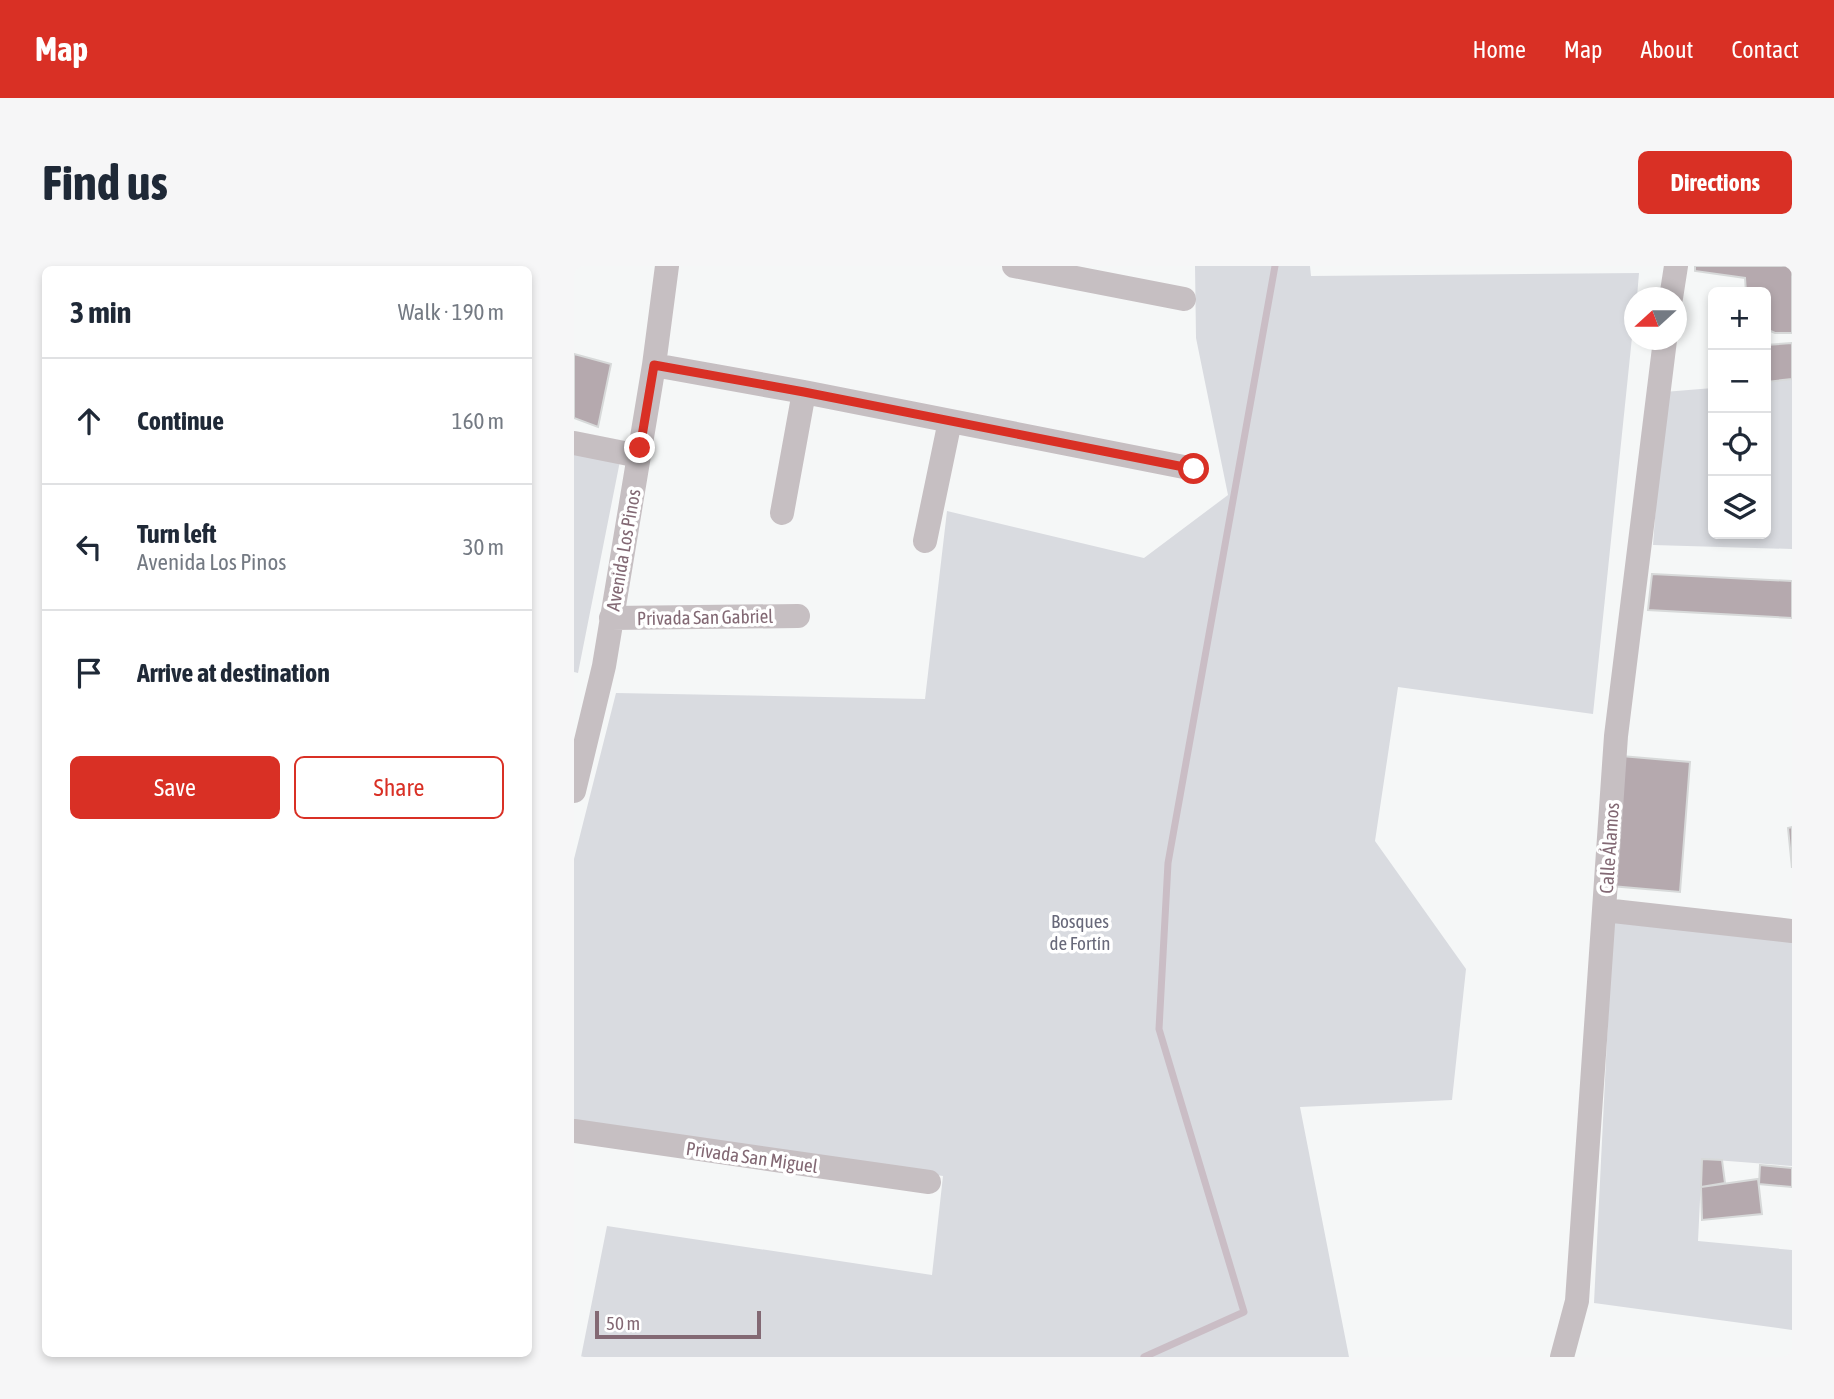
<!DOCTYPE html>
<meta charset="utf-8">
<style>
:root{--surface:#fff;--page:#f6f6f7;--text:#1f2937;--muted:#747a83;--line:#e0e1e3;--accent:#d93025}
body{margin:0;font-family:"Asap Condensed",sans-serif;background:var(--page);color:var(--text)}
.controls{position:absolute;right:21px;top:21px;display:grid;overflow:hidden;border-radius:10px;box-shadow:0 4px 10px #0003}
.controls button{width:63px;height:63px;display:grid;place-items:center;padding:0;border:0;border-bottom:2px solid var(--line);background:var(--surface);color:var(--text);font:35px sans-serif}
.compass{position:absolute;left:1050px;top:21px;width:63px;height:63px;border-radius:50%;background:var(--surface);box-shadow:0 4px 10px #0003;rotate:249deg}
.scale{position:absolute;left:21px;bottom:18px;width:166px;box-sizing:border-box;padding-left:7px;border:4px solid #836974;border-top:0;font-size:19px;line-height:24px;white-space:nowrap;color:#836974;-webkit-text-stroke:5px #fff;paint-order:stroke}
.stop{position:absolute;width:21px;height:21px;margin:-16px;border:5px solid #d93025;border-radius:50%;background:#fff}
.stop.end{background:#d93025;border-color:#fff;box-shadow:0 2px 7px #0008}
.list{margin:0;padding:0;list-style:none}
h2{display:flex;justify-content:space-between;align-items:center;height:91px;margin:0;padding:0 28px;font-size:30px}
h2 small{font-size:23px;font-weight:400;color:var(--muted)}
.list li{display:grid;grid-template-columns:46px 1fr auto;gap:21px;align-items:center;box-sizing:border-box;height:126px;padding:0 28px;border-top:2px solid var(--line)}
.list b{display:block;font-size:26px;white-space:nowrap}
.list p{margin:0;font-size:23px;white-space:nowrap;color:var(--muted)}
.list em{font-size:23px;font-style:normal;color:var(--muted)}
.actions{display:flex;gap:14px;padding:21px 28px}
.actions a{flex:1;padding:16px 0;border:2px solid var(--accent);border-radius:10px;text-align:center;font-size:24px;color:var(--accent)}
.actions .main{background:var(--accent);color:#fff}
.icon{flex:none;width:38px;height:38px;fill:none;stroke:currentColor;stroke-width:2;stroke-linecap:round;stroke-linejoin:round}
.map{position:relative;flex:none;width:1218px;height:1091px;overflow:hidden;border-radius:10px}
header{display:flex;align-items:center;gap:42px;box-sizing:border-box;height:98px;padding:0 35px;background:var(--accent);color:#fff}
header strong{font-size:33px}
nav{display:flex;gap:38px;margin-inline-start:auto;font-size:24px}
.intro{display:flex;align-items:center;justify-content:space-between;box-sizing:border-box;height:168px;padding:0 42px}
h1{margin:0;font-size:49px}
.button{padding:18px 32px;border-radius:10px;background:var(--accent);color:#fff;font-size:24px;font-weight:700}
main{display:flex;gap:42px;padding:0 42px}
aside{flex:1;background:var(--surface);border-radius:10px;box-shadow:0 4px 10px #0003}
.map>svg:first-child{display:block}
.green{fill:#d9dbe0}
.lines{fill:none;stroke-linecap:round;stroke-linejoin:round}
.stream{stroke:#cabdc5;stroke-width:7}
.building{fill:#b5a9ae;stroke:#d7d9d9;stroke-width:2}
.street{stroke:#c6bfc2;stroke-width:24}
.route{stroke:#d93025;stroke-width:9}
.labels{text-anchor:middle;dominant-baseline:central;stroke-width:7;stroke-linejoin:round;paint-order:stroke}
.street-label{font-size:19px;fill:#836974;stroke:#fff}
.park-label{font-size:19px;fill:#68697a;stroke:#fff}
</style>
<header>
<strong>Map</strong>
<nav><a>Home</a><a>Map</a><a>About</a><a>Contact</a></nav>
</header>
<div class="intro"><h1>Find us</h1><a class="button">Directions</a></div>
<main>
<aside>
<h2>3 min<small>Walk · 190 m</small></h2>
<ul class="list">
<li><svg class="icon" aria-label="ahead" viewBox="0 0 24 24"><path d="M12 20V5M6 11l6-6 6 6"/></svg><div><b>Continue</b></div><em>160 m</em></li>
<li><svg class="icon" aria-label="left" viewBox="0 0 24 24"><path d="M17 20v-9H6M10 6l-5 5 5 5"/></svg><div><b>Turn left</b><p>Avenida Los Pinos</p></div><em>30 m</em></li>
<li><svg class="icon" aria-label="arrive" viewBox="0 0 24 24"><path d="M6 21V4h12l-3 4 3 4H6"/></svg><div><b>Arrive at destination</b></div></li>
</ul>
<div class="actions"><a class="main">Save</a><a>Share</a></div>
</aside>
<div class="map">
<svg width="1218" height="1091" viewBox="0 0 1218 1091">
<rect width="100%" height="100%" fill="#f5f7f7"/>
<path class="green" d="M621,0H736L737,10L1065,7L1063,31L1060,32V52L1019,448L824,421L801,575L892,703L878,834L726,841L775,1091H7L33,960L358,1009L369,910L0,860V593L42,427L351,433L373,245L570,292L654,229L622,72Z
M1218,113V283L1079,279L1090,126L1139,122V268H1192V116Z
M0,187L46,195L4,407L0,406Z
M1039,652L1218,674V900L1128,893L1124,975L1218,984V1064L1020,1037Z"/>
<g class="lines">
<path class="stream" d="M570,1091L670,1046L585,763L594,597L701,0"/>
</g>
<path class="building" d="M1121,0H1218V67H1201L1192,63V26H1172L1171,12L1121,5Z
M1218,77V113L1192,116V79Z
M0,88L37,98L24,161L0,152Z
M1078,308L1218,315V352L1074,344Z
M1047,490L1116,496L1106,626L1037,620Z
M1218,561V602L1214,562Z
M1128,893L1148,894L1151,917L1127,921Z
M1186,899L1218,902V921L1185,918Z
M1184,913L1188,948L1128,954L1127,921Z"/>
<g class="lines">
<path class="street" d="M440,0L610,33
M1097,32L1102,0
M80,99L230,126L620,203
M0,177L65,190
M208,247L230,126
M351,275L376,155
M37,352L224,350
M0,525L30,400L80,99L93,0
M1030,644L1218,665
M0,865L355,916
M988,1091L1003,1035L1042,470L1091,74"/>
</g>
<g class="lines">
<path class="route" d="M66,182L80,99L230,126L620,203"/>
</g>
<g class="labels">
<g class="street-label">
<text transform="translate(49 284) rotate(-80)">Avenida Los Pinos</text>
<text transform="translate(131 351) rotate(-1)">Privada San Gabriel</text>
<text transform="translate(1035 582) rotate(-86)">Calle Álamos</text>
<text transform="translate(178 891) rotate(8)">Privada San Miguel</text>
</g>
<g class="park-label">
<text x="506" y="655">Bosques<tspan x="506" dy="22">de Fortín</tspan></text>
</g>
</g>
</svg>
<div class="controls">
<button>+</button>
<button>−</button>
<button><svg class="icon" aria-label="locate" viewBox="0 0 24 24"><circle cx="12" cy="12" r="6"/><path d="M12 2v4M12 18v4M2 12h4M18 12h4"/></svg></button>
<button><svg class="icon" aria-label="layers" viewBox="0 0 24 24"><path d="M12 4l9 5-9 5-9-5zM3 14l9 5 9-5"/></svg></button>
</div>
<svg class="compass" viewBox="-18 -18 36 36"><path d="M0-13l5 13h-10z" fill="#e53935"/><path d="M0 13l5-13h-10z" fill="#747a83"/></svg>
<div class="scale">50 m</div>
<div class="stop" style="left:620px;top:203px"></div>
<div class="stop end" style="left:66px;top:182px"></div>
</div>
</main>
